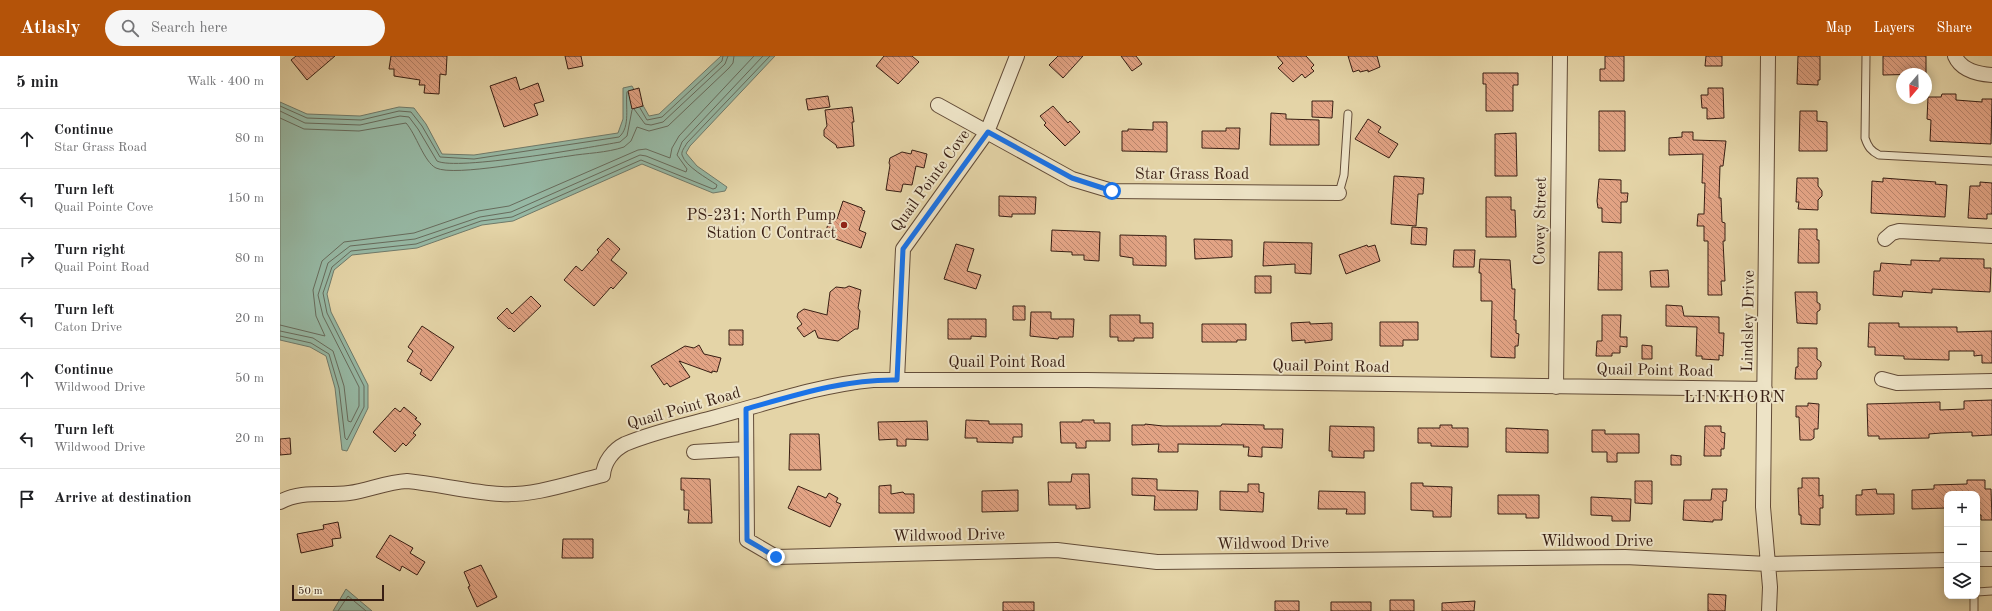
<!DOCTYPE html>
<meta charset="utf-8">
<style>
:root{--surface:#fff;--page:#f6f6f6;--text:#202124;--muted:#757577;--line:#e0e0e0;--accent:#b45309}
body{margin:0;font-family:"Old Standard TT",serif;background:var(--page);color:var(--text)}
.controls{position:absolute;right:12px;bottom:12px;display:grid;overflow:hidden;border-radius:8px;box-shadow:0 2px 10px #0003}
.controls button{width:36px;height:36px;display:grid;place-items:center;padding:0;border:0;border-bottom:1px solid var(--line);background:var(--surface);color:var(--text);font:20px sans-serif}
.compass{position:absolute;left:1616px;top:12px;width:36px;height:36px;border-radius:50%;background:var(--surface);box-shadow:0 2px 10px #0003;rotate:199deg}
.scale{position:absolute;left:12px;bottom:10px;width:92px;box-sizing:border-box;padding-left:4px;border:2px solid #381e13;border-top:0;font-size:11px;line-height:14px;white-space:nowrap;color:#381e13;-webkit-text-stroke:3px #ede3c6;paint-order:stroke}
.stop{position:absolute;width:12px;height:12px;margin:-9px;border:3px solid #1a73e8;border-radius:50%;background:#fff}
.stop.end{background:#1a73e8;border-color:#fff;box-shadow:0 1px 4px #0008}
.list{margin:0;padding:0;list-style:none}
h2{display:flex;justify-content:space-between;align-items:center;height:52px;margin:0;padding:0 16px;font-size:17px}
h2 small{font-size:13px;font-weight:400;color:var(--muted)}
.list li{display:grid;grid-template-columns:26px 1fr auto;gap:12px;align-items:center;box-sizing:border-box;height:60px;padding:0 16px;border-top:1px solid var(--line)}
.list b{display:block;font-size:15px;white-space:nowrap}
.list p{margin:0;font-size:13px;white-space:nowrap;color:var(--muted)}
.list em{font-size:13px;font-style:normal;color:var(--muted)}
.icon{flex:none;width:22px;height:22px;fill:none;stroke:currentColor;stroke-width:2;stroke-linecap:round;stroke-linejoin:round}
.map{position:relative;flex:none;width:1712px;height:555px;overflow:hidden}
header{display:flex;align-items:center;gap:24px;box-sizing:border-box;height:56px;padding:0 20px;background:var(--accent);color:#fff}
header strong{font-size:19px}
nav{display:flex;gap:22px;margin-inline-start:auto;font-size:14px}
.search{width:280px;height:36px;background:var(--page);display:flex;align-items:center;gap:10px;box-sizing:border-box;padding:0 14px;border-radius:22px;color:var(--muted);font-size:15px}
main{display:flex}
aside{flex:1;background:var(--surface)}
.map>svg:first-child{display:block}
.water{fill:#96b8a4;stroke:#707a6a}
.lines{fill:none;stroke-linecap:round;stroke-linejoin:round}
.shore{stroke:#676b5c;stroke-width:1}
.building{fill:url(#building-back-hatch);stroke:#381e13}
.lane-casing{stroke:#634c38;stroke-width:9}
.street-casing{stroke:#634c38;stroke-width:16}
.lane{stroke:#ede3c6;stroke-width:7}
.street{stroke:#ede3c6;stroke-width:14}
.route{stroke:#1a73e8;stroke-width:5}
.poi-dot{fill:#8f2418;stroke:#ede3c6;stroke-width:1.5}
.labels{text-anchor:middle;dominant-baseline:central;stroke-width:4;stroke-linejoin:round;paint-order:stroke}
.street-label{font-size:16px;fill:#381e13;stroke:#ede3c6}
.poi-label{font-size:16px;fill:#381e13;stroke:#ede3c6;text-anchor:end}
.neighbourhood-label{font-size:17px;letter-spacing:1px;fill:#381e13;stroke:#ede3c6}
</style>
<header>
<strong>Atlasly</strong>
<div class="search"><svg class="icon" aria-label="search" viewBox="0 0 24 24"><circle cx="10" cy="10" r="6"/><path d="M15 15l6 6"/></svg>Search here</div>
<nav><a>Map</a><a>Layers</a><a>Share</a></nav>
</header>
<main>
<aside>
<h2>5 min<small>Walk · 400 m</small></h2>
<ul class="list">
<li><svg class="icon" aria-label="ahead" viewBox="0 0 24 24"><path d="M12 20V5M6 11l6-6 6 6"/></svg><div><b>Continue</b><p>Star Grass Road</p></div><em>80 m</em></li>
<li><svg class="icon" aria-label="left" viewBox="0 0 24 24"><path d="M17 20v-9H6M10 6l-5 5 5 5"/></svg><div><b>Turn left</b><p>Quail Pointe Cove</p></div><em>150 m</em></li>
<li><svg class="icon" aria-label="right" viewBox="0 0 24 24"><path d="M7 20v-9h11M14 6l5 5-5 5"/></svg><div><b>Turn right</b><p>Quail Point Road</p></div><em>80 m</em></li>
<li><svg class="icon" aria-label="left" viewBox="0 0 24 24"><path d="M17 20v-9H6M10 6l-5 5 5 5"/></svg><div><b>Turn left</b><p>Caton Drive</p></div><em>20 m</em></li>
<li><svg class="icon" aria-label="ahead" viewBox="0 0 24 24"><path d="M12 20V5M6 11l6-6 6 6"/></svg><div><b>Continue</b><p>Wildwood Drive</p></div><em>50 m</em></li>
<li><svg class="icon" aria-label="left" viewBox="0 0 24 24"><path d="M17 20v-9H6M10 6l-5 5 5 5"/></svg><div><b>Turn left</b><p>Wildwood Drive</p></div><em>20 m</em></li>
<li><svg class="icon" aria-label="arrive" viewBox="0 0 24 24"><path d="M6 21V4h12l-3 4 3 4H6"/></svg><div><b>Arrive at destination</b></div></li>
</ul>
</aside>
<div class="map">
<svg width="1712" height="555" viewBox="0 0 1712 555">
<defs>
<pattern id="building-back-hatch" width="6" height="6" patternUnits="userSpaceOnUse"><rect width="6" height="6" fill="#e2a384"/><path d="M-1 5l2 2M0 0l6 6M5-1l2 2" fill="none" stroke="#b8846b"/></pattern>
</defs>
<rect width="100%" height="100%" fill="#e4d4a7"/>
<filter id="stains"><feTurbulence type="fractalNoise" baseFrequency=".005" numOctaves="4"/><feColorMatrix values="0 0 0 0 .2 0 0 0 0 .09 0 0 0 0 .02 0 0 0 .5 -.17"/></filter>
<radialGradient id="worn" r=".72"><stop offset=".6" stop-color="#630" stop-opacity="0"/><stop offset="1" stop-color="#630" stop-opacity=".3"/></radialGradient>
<path class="water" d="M441,0H495L410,90L406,97L417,110L447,131L445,135L433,137L362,108L233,165L202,169L137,192L72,199L54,214L47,238L51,256L88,329V352L67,395L62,394L55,332L46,300L30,291L0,284V46L27,58L80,60L119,51L134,52L146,68L162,98L194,99L338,77L343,63V32L352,30L369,60L379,58Z
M66,533L92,555H53Z"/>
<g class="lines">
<path class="shore" d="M0,50L27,62L81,64L119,55L131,56L142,70L160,101L194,103L339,81C351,71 345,49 347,36
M360,52L367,64L382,61L442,5L443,0
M354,53L365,68L371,69L383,66L445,8L448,0
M0,55L25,67L80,69L120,60L129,61L138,73L157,105C176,115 312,91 340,86L347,80L352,54
M0,62L24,73L79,75L126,67C136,78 144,106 156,112C175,121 264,103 289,100C307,97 326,97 344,91L351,85L357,71L369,75L388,70L449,12L453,7L454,0
M0,269L45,280L36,260L33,234L42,205L64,186L134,177L198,155L229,150L358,94L366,93L390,102L392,92L399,80L474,0
M0,275L33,282L53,295L64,330L68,365L71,366L79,350V331L43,260L38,239L48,207L70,190L135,183L200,161L231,156L360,99L366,100L406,116L407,113L397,99L402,86L483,0
M0,280L31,287L49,298L59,332L65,382L67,384L84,351V330L47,257L43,237L52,211L71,195L136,188L201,165L232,161L361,104L433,133L436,132L437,129C427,122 406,111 402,99C401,95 405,91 407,87L490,0
M58,555L68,540L86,555"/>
</g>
<path class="building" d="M16,0H55L27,24L11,4Z
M111,0H167L166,19L160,18L159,38L144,37L145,29H139L140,24L114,20V13H109Z
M285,0H301L303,10L288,13Z
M604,0H632L639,6L618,28L596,10Z
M778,0H803L783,22L769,9Z
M841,0H856L862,8L852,15Z
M997,0H1026L1034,9L1031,12L1034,15L1025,22L1022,18L1013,26L998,12L1003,7Z
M1068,0H1097L1100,11L1088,16V14L1080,16L1079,14L1073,16Z
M1325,0H1344V25H1320V13H1325Z
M1426,0H1442V10H1425Z
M1518,0H1540V24H1538V29L1517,28Z
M1603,0H1646V18L1603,19Z
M1203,17H1238V29H1233V55H1206V28H1203Z
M236,21L240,34L258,27L264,45L254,48L258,59L224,71L210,30Z
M359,32L363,50L352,53L348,35Z
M1428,32H1443L1444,62L1427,63V52H1422L1421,39H1428Z
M1662,38H1676V44L1702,46V43H1712L1711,88L1650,85L1651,64L1647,63L1648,41H1661Z
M548,40L550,51L528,54L526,43Z
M1032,45H1053L1052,62L1032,61Z
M773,50L788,67L790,65L800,76L785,90L764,69L766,67L760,60Z
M572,51L574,66H572L574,90L557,92L556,89L544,80V74L547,70L545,54Z
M1319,55H1345V95H1319Z
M1520,55H1537V65L1547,66V95H1519Z
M991,57L1006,58V63L1039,64V89H990Z
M1088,63L1101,71L1098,76L1118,88L1109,102L1075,83Z
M873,66H887V96L842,95V75H848V73L873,74Z
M946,72H960L959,93L922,92V75H946Z
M1402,76H1413V84L1446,85L1443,110H1440L1439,142H1441L1442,166L1445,167V185H1443L1445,225H1441L1442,239H1428V185H1424V170H1417L1418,158H1424L1425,127H1422L1423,98L1389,99V82L1402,81Z
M1236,77L1237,120H1215V78Z
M632,94L647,98L644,112L636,110L632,129L623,128L621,136L606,134L610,109L609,107L610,102L622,96L631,98Z
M1114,120L1144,122L1143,138H1138L1136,170L1111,168Z
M1517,122H1538V130L1542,135V140L1538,144V154L1518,153L1519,146H1516Z
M1603,122L1656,126L1655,128L1667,129L1665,161L1591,157L1592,125L1603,126Z
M1319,123L1341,124V137H1348L1347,146H1341V167L1322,166V152H1318L1317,145Z
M1700,126L1712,127V158H1707V163L1688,162L1690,130H1700Z
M719,140L756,141L755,158H732V161L719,160Z
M1206,141H1231V154H1235L1236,181H1206Z
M563,145L582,152V154L585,155L579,174L586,177L581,192L550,181L551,177L546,175L550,161L557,163Z
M1132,171L1147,172L1146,189L1131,188Z
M1519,173H1537V184H1539V207H1518Z
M772,174L820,176L819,205L804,204V199H792V196L771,195Z
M840,179L886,180V210L853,209V202L840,200Z
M328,182L340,193L331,204L347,217L333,233L331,231L314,250L284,224L296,210L302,215L319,196L317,194Z
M914,183L952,184V201L915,203Z
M984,186L1032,187L1031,218L1015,217V208L983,210Z
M676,188L694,193L687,215L701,219L696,233L664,223Z
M1087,189L1088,191L1095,189L1100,205L1066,218L1059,199Z
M1174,194H1195L1194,211H1173Z
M1319,196H1342V234H1318Z
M1660,202L1704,203V212H1711L1710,236L1652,233V237L1623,235L1622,241L1593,239L1594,215H1600L1601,207L1631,209V204L1660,205Z
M1200,203L1230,204L1232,233H1235L1234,264H1236V277L1239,278L1238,290H1235V302L1211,301L1212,245H1201V217H1199Z
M1388,214L1389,231H1371L1370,215Z
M975,220H991V237H975Z
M569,230L581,234L578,252L580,255L578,273H575L558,285L538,282L535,274L524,281L517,272L522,268L517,261L518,257L524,253L547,259L550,236L556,231L565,232Z
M1515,236H1537V246L1540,248V254L1537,256V268L1517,267Z
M251,240L261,250L234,276L230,272L229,273L217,262L227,252L232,258Z
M1386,249L1402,250L1404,260L1439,261V277H1444L1443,300L1439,299V304L1422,303V300H1416L1417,271L1386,270Z
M733,250H745V264H733Z
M751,256H771V263H794L793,281H779L778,283L750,280Z
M830,259H860V267H873V282H854V285H838V281H830Z
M1322,259H1341L1340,281H1347V291L1340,290V297H1332V300H1316L1317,285H1322Z
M668,263H706V281L691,280V283H668Z
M1030,266V268L1052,267V284L1025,287V284L1012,285L1011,267Z
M1100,266H1138V284H1123V290H1100Z
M1589,267H1619V271H1677V276L1712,275V307H1702V299L1694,300V295H1669V304L1624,303V300L1595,299V291H1588Z
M922,268H966V284H957V286H922Z
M142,270L174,291L151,325L140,318L142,314L127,305L133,295L128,291Z
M449,274H463V289H449Z
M419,289L424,298L441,302L437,316L432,315V317L399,305L410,321L390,331L387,327L384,329L371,310L405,290L414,292Z
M1362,289L1372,290V303H1362Z
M1518,292H1537V303L1541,306V310L1537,315V323H1515L1516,311H1518Z
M1712,344V379L1692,380V376L1661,377L1649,378V382L1599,383V380H1588L1587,348L1660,346V354L1684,353V345Z
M1528,347L1539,348L1538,373H1534V382L1531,384H1520L1519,361H1516V350H1528Z
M124,351L137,362L135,363L141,368L133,377L136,379L126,390L123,387L115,396L93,376L115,352L120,356Z
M686,364L709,365V368H742V381H733V387L697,386V382H685Z
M802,364H814V367H830V385H806V392H796V387H781L780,366H802Z
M647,365L648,384L626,383V390H617V383L599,384L598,366Z
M865,368L883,370H941L942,368L984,369V373H1003L1002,392L982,391V401L968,400L969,391H963L964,389L898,388V396H878L879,388L852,389V369H865Z
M1160,369H1172V372H1188V391L1151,390V387H1138V372H1160Z
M1050,370L1094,371V395H1084V402L1052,401V395H1049Z
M1425,370H1441V376L1445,377L1444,393H1441V400H1424Z
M1226,372L1268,374V397L1226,396Z
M1312,374H1325V378H1359V397H1337V406H1327V396H1312Z
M510,378H539L541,414H509Z
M10,382L11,398L0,399V383Z
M1391,399L1401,400V409H1391Z
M792,418H809L810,452L796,453V449H769L768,426H791Z
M401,422L430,423L432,467H408L409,454H404V434H401Z
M852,422L877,423V434L918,435L917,454H874L875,440L852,439Z
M1522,422H1539V440L1543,439V452H1540V469L1521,468V459H1519L1518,432H1522Z
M1687,424H1705V433H1711L1712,464H1701V459H1697V438H1667V452L1632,453V434L1654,433V429L1687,428Z
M1355,425H1372V448L1355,447Z
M1131,427H1143V430L1172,431L1171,461H1153V455L1131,454Z
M968,428H979V436L984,437L983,456L940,454V435L968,436Z
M611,429V438L623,436L625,438H634V457H599V430Z
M518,430L546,442L549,437L558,442L556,446L561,448L550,471L508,452Z
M1432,433H1447L1446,445H1443L1442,464H1433V466L1403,464L1404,444H1431Z
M1596,433L1597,438H1614V458L1576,459V439H1582V434Z
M738,434V455L702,456V435Z
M1039,435L1085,436V458H1066L1067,453H1038Z
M1218,439H1259V462H1246V458H1218Z
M1311,441L1351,443L1350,465H1332V460L1311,459Z
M58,466L61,482L52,483L53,490L21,497L17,478L44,473L43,469Z
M110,479L133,492L130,497L145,506L137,519L122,510L120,515L96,501Z
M283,483H313V502H282Z
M201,509L217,541L197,551L188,531L190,530L184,516Z
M1428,538L1446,539L1445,555H1428Z
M1110,544H1134V555H1110Z
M995,545H1019V555H995Z
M1195,545L1194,555H1162V547Z
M723,546H754V555H723Z
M1051,546H1091V555H1051Z"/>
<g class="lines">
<defs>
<path id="lane" d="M1586,0L1585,82C1588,91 1591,95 1599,99L1712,105
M1059,137L1064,119L1068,58
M1697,536L1712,535
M1694,540V555"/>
<path id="street" d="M1488,0L1483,451L1490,531L1489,555
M1675,0C1681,14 1698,18 1712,19
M658,49L792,123L832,135L1059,137
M1605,183L1612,177L1619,175L1712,180
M1602,323L1617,327L1712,325
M617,324L623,193L707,76L737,0
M1276,331L1280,0
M466,353L467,484L496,501L777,494L877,506L1345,501L1488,508L1667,504
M414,396L466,393
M0,446C21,434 46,440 69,437C89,434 107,426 127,425C158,428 189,436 221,438C254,440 290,427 323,419C324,406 333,394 345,388C373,376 406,369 436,361C488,347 540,329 593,324H807L1485,333
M1697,503H1712"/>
</defs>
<use href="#lane" class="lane-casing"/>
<use href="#street" class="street-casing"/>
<use href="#lane" class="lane"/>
<use href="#street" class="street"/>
</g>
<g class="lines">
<path class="route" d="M496,501L467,484L466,353C516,339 565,323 617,324L623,193L708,76L792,122L832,135"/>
</g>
<circle class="poi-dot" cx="564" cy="169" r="4"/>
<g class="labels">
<g class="street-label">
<text x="912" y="119">Star Grass Road</text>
<text transform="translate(651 125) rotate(-54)">Quail Pointe Cove</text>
<text transform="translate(1261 165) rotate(-89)">Covey Street</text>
<text transform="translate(1469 265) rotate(-89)">Lindsley Drive</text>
<text x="727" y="307">Quail Point Road</text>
<text transform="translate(1051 311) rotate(1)">Quail Point Road</text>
<text transform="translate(1375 315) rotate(1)">Quail Point Road</text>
<text transform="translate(404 353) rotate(-16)">Quail Point Road</text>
<text transform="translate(669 480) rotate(-1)">Wildwood Drive</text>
<text x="1317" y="486">Wildwood Drive</text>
<text transform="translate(993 488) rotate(-1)">Wildwood Drive</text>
</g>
<g class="poi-label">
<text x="556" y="160">PS-231; North Pump<tspan x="556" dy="18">Station C Contract</tspan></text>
</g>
<g class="neighbourhood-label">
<text x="1455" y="341">LINKHORN</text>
</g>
</g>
<rect width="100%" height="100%" filter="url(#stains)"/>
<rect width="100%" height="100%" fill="url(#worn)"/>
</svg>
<div class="controls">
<button>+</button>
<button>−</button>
<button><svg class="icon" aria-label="layers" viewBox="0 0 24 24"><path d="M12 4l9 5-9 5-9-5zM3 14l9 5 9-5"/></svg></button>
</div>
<svg class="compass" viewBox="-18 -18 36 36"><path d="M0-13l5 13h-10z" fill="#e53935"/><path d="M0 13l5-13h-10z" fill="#757577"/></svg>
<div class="scale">50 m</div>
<div class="stop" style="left:832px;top:135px"></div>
<div class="stop end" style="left:496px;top:501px"></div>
</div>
</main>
